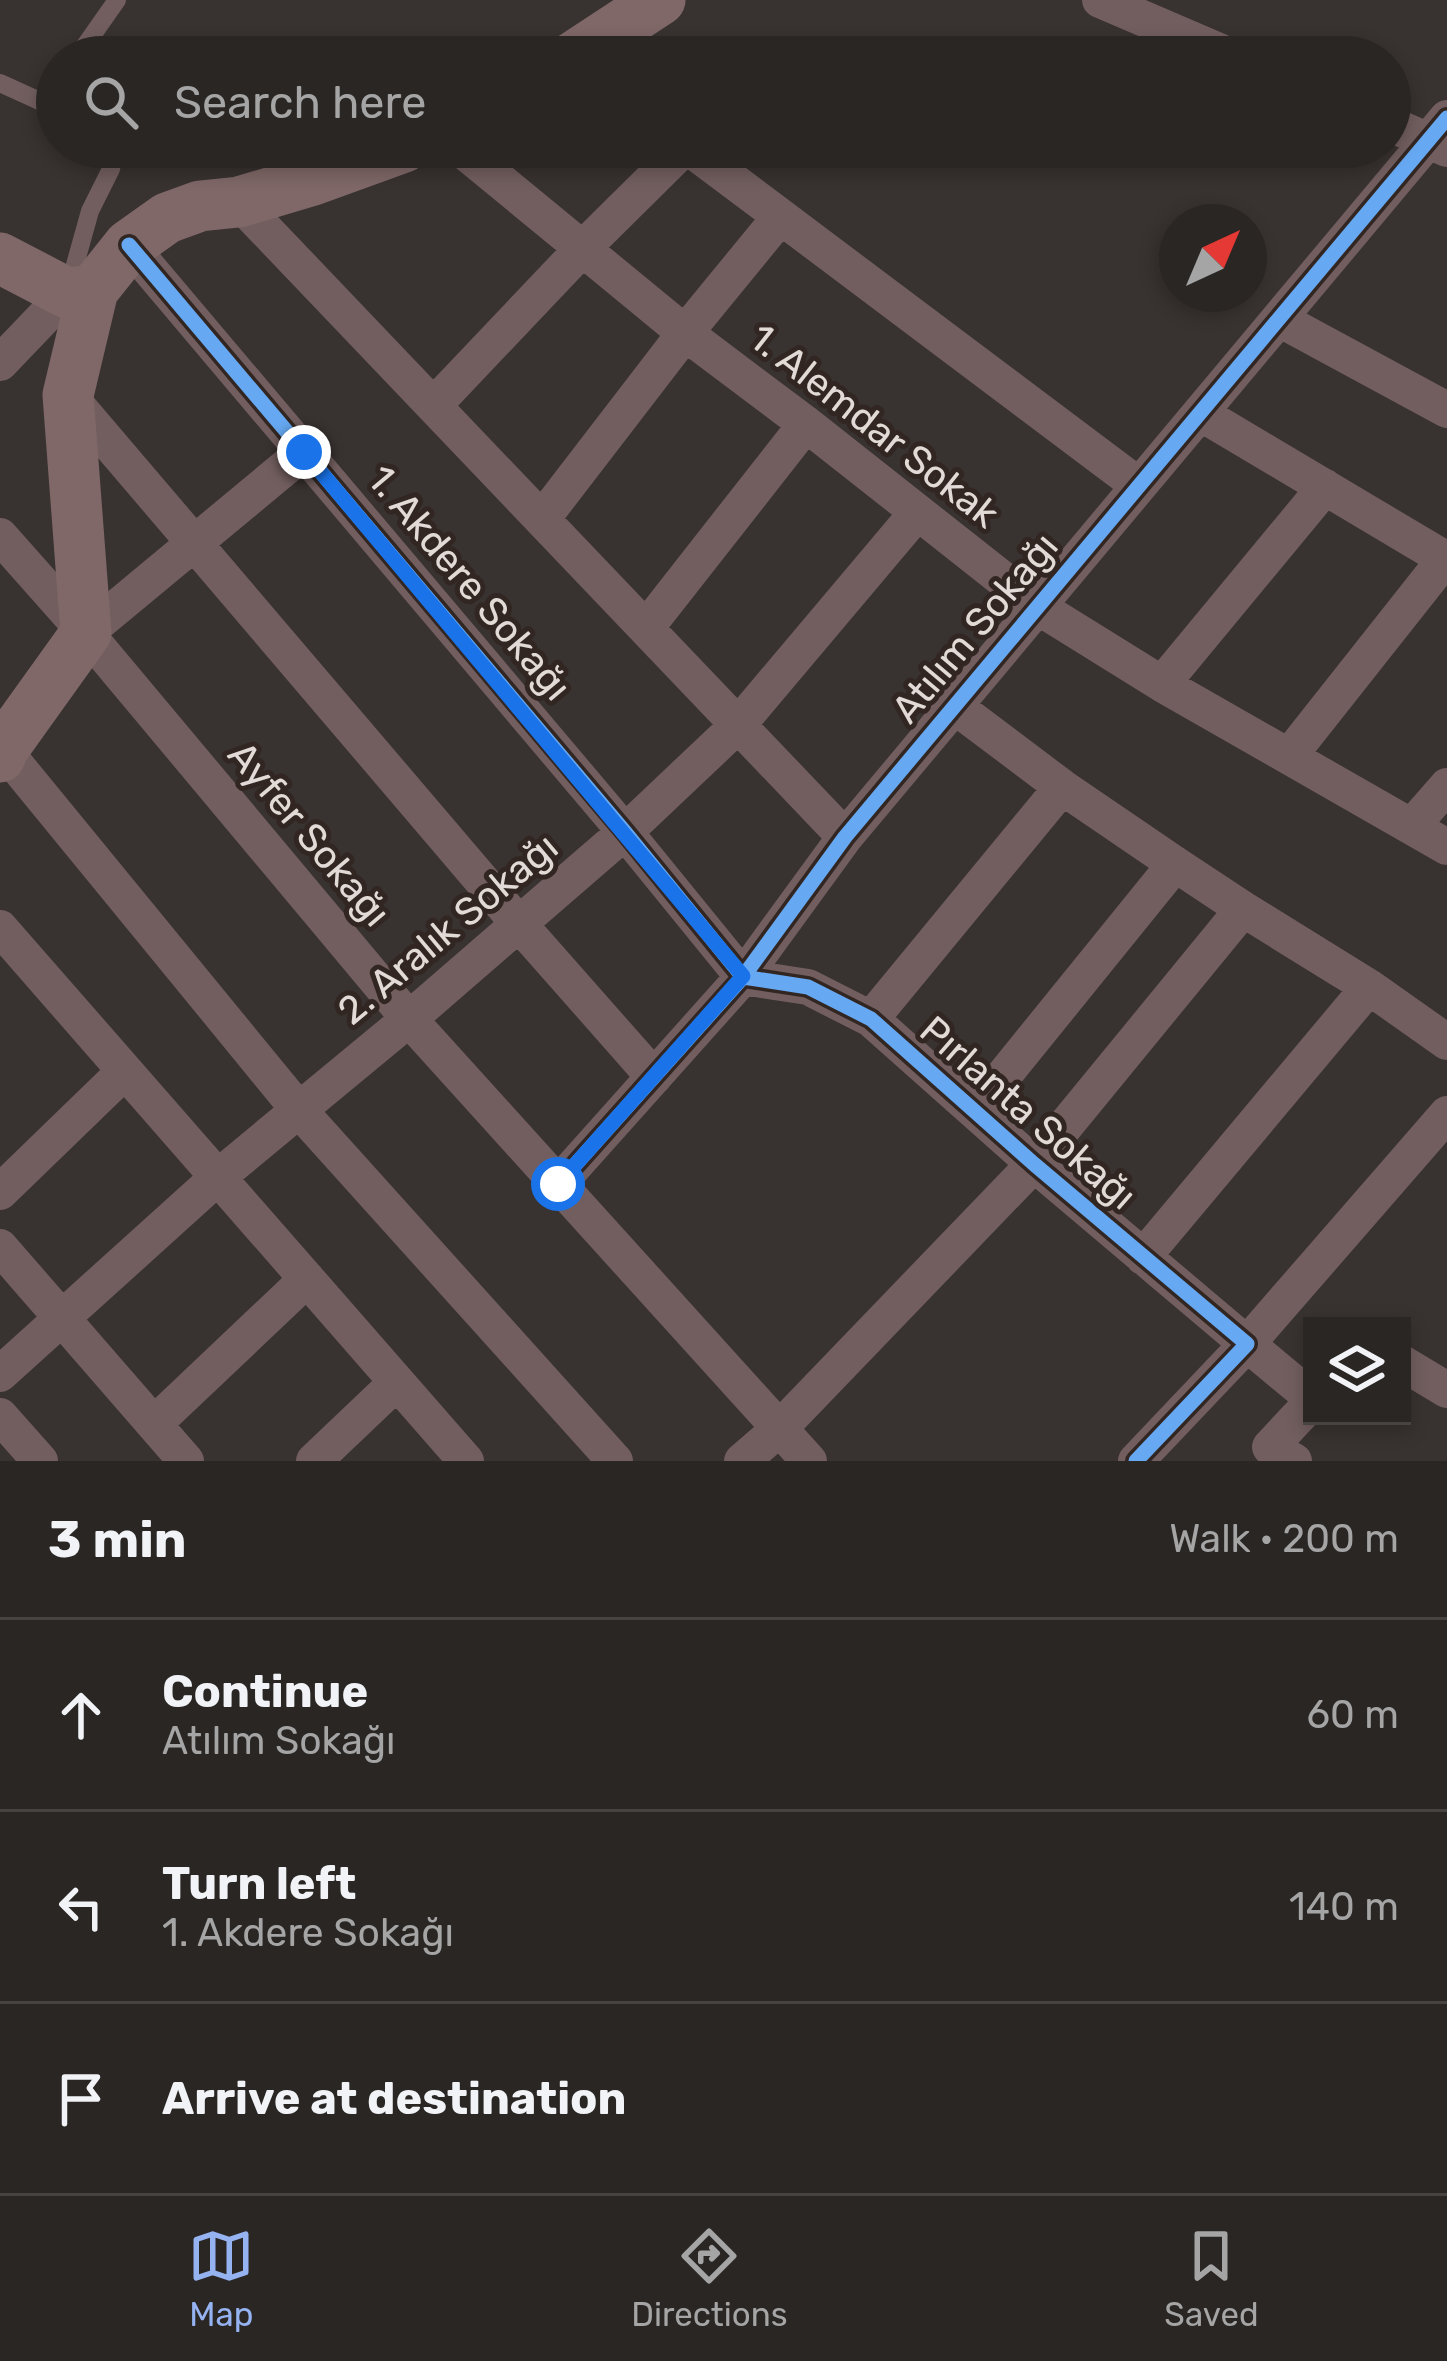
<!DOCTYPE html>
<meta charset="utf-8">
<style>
:root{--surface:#2a2624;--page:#322e2c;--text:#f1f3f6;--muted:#a5a5a6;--line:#464341;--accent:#95b2f1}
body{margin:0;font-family:Rubik,sans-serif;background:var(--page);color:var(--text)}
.controls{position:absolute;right:36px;bottom:36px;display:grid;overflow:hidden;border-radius:0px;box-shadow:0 6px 18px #0003}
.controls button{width:108px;height:108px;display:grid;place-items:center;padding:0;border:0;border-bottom:3px solid var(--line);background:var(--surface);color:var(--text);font:60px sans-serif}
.compass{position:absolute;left:1159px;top:204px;width:108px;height:108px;border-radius:50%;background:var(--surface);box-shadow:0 6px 18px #0003;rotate:44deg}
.stop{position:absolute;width:36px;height:36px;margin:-27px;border:9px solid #1a73e8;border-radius:50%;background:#fff}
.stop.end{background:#1a73e8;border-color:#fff;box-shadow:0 3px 12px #0008}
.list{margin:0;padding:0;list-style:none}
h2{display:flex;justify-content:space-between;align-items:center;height:156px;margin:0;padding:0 48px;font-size:51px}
h2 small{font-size:39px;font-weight:400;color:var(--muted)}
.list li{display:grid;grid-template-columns:78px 1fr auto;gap:36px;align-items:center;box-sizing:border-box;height:192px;padding:0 48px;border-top:3px solid var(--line)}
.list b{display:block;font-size:45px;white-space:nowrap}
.list p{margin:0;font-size:39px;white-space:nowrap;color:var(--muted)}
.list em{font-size:39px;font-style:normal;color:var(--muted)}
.icon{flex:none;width:66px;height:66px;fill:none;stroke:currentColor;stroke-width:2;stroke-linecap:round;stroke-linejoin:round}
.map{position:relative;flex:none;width:1447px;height:1461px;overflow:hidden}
.search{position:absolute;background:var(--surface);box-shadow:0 6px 18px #0003;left:36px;right:36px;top:36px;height:132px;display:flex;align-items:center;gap:30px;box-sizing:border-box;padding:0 42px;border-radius:66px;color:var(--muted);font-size:45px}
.sheet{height:732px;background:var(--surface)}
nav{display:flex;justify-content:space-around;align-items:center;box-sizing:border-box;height:168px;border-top:3px solid var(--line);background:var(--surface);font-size:33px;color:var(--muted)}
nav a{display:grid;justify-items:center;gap:6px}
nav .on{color:var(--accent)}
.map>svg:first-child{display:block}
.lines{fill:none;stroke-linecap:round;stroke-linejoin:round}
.lane{stroke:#725e5e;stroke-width:18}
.street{stroke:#725e5e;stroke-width:36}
.secondary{stroke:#7f6867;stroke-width:51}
.cycleway-casing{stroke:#322622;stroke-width:22}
.cycleway{stroke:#66a8f1;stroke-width:15}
.route{stroke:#1a73e8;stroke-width:15}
.labels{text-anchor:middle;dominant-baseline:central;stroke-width:10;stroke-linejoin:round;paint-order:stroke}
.street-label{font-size:39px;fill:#e2dad7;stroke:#322622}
</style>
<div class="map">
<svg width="1447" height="1461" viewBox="0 0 1447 1461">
<rect width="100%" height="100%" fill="#383230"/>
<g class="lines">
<path class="lane" d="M77,57L117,0
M0,83L44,103L57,101
M68,290L90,211L111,169L115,147"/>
<path class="street" d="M1100,0L1233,57
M1390,124L1447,149
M459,147L685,333L806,424L1038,607L1162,684L1447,847
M688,147L1138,485
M239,202L845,837
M129,245L625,832L743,977L808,987L871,1019L1034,1164L1247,1344L1136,1461
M1279,319L1447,410
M0,363L67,293
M68,395L519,924L654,1077
M434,405L582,249L685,147
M1200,413L1447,560
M542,519L685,333L780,217
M0,536L86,633L409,1019L809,1461
M646,628L806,424
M86,633L304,452
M1162,684L1325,487
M953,705L1062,787L1175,864L1243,909L1369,987L1447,1042
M3,749L298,1109L615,1461
M1290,755L1445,559
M1412,826L1447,786
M0,928L466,1461
M871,1019L1062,787
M975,1111L1175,864
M558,1184L743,977L845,837L1447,118
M0,1192L125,1071
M0,1247L186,1461
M1143,1257L1369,987
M1402,1363L1447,1390
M0,1374L218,1177L409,1019L625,832L738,725L916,514
M1312,1398L1247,1344L1447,1114
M0,1416L40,1461
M154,1424L307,1279
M314,1461L397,1382
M742,1461L779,1429L1034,1164L1243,909
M1294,1461L1270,1447L1312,1402"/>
<path class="secondary" d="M573,57L660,0
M0,258L67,293L93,290
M0,757L3,749L86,633L68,395L93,290L129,245L167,218L200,206L239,202L313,180L404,147"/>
<defs>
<path id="cycleway" d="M129,245L625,832L743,977L808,987L871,1019L1034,1164L1247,1344L1136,1461
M558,1184L743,977L845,837L1447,118"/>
</defs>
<use href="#cycleway" class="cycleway-casing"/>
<use href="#cycleway" class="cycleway"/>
</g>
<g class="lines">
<path class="route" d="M304,452L743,976L558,1184"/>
</g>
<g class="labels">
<g class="street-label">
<text transform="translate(874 426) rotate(38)">1. Alemdar Sokak</text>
<text transform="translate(469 583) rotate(50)">1. Akdere Sokağı</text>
<text transform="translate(975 628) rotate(-50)">Atılım Sokağı</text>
<text transform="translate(309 834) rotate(50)">Ayfer Sokağı</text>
<text transform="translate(448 929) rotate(-40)">2. Aralık Sokağı</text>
<text transform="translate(1028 1113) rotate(41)">Pırlanta Sokağı</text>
</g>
</g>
</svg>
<div class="controls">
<button><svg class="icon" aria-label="layers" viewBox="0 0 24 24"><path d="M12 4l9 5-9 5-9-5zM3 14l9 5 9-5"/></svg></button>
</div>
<svg class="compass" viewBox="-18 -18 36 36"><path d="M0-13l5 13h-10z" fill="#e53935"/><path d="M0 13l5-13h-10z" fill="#a5a5a6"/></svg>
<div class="stop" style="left:558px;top:1184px"></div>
<div class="stop end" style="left:304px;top:452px"></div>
<div class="search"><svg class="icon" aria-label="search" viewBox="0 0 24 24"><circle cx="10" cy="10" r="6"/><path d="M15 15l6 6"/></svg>Search here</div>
</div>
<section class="sheet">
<h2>3 min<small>Walk · 200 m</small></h2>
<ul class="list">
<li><svg class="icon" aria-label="ahead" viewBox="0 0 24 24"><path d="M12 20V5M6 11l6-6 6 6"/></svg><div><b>Continue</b><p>Atılım Sokağı</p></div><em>60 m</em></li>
<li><svg class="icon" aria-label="left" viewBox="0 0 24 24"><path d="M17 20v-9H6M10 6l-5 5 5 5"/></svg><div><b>Turn left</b><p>1. Akdere Sokağı</p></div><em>140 m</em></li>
<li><svg class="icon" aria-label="arrive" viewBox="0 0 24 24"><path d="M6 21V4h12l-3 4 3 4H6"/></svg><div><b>Arrive at destination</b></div></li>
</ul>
</section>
<nav>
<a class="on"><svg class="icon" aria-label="map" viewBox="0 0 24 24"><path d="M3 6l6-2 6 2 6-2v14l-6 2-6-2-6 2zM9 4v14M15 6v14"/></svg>Map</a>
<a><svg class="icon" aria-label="directions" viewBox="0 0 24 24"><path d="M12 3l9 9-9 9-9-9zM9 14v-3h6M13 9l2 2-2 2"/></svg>Directions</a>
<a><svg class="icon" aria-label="saved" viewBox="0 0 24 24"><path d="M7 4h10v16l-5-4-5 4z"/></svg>Saved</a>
</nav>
